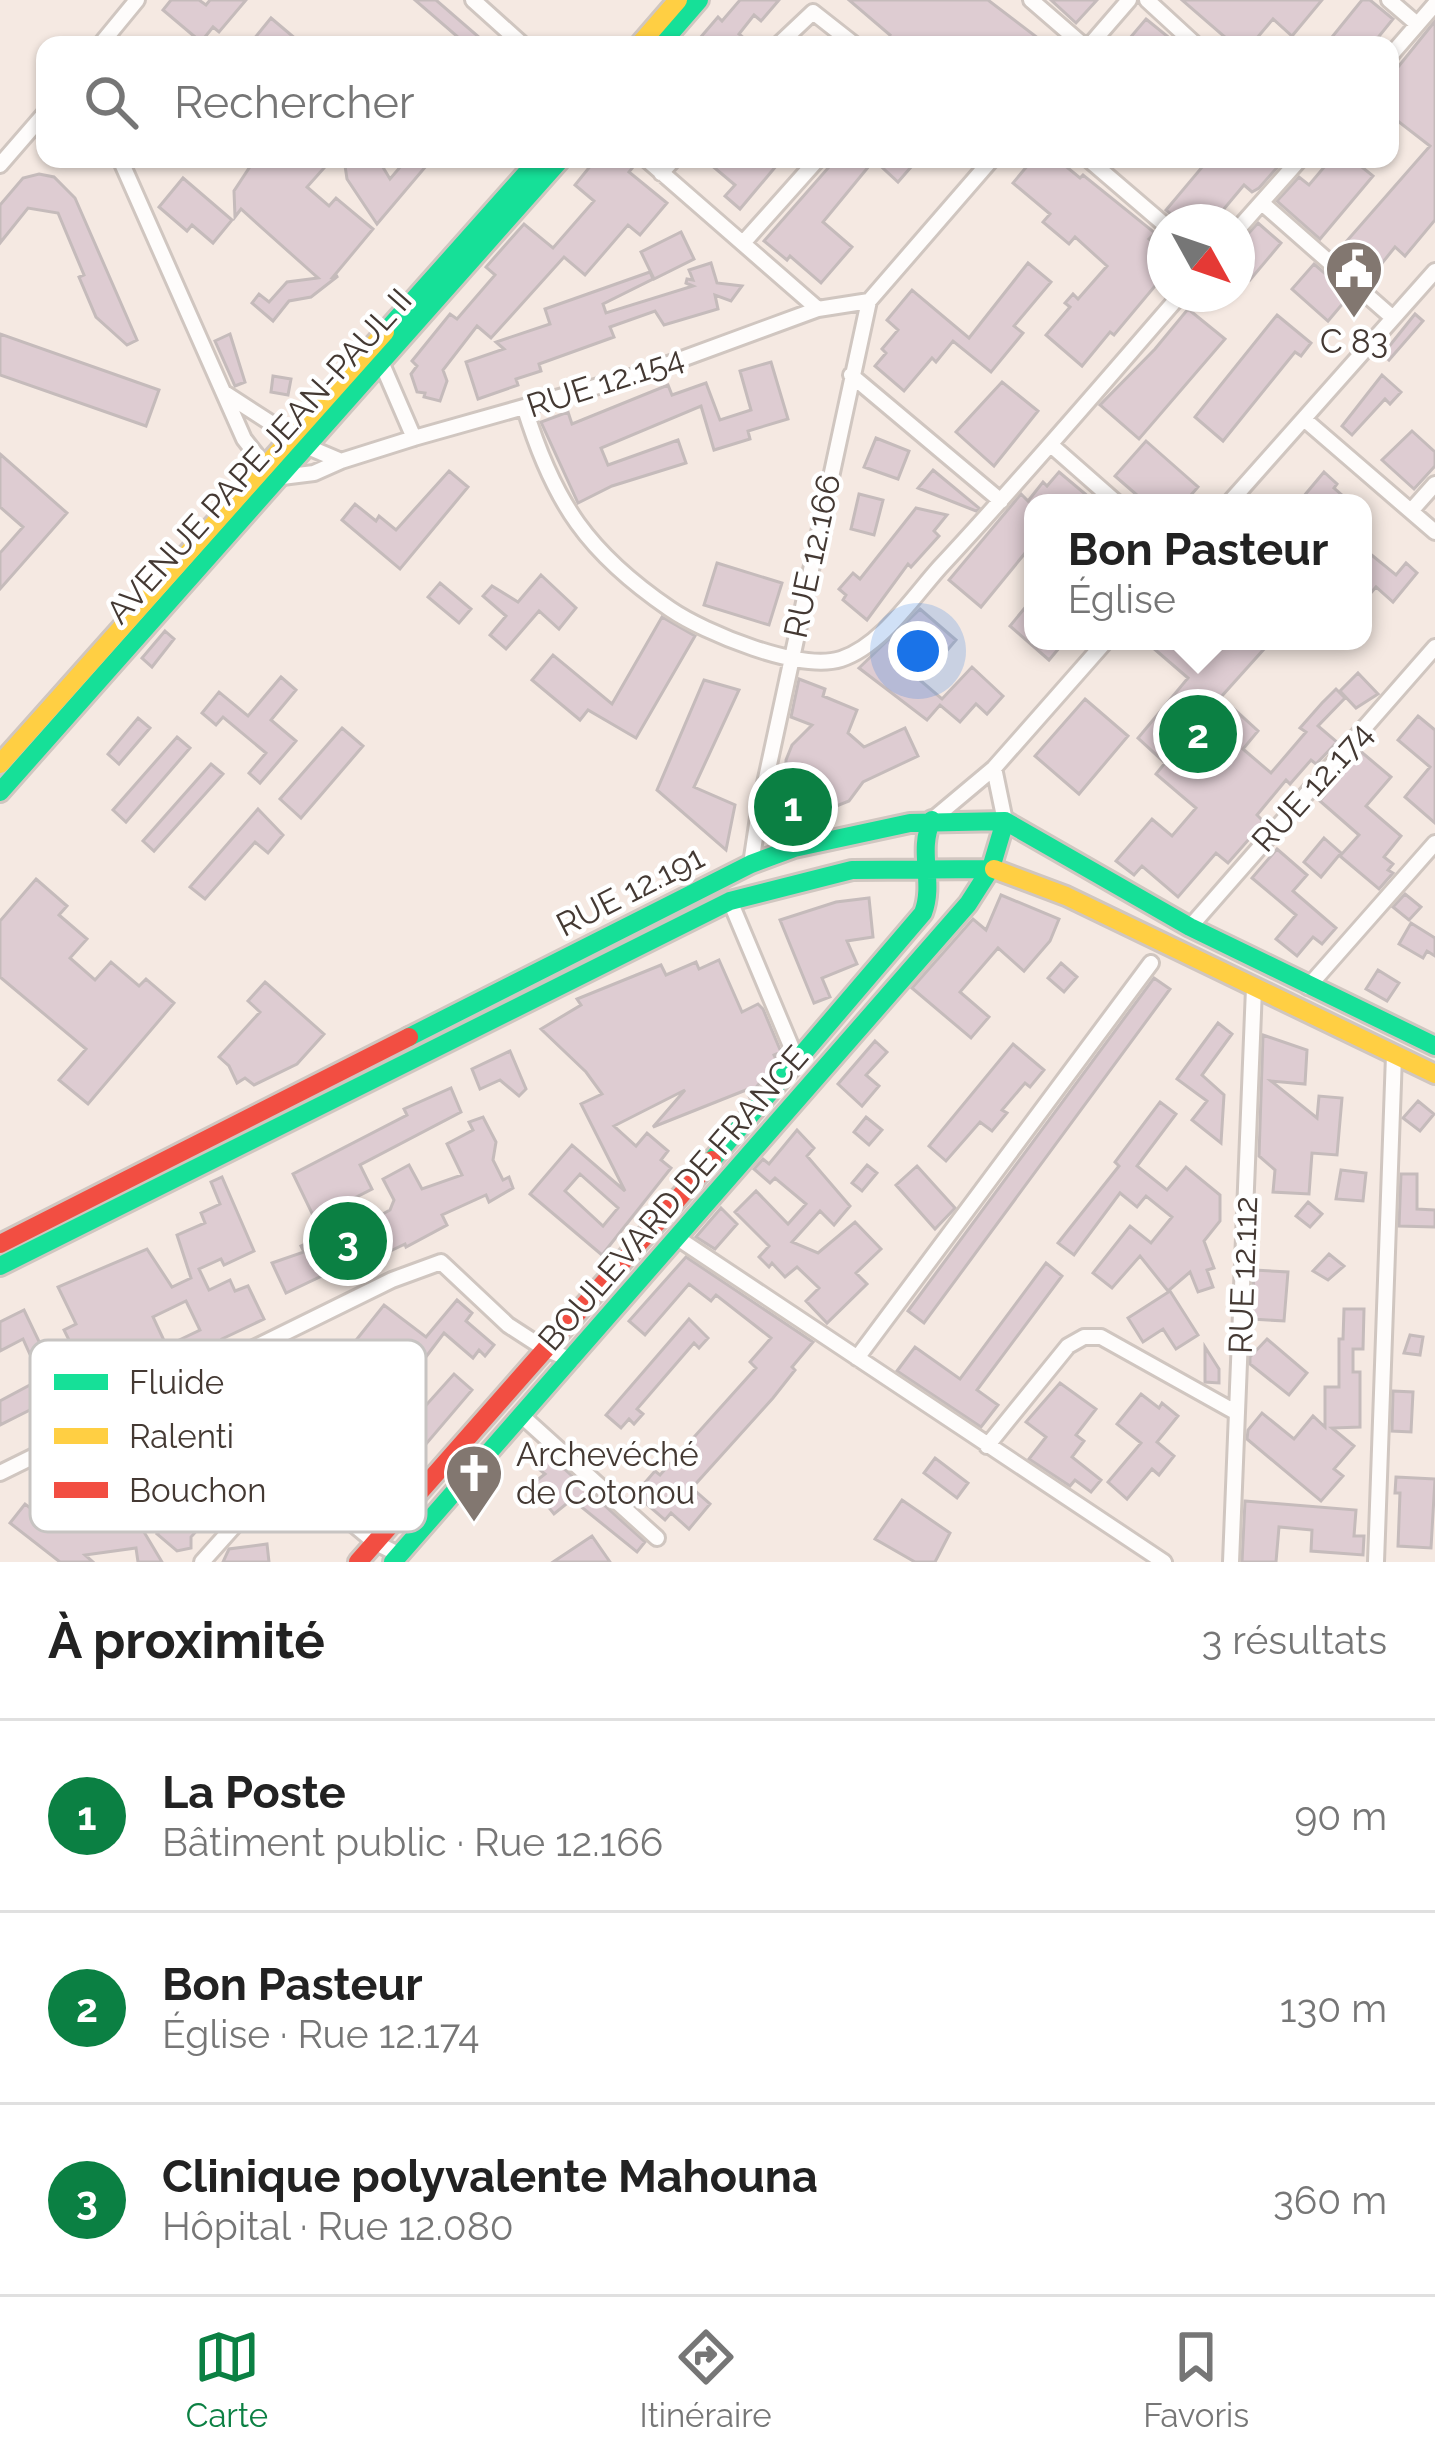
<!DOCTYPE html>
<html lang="fr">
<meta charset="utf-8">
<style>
:root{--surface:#fff;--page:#f6f6f6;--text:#222;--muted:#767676;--line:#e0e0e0;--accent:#0b8043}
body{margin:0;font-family:Raleway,sans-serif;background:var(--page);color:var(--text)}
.compass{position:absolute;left:1147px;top:204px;width:108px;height:108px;border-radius:50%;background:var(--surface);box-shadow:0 3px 9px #0004;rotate:130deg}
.you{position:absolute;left:918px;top:651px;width:42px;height:42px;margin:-30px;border:9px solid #fff;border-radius:50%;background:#1a73e8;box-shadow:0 0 0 18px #1a73e833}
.badge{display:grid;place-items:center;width:78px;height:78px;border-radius:50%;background:var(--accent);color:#fff;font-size:39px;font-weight:700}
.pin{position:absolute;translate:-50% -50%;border:6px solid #fff;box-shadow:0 3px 12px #0006}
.popup{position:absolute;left:1024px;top:494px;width:348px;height:156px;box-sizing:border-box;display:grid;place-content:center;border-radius:24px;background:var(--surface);filter:drop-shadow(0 3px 9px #0005);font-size:39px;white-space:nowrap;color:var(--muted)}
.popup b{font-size:45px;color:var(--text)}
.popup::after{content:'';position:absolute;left:50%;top:100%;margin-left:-24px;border:24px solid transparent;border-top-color:var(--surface)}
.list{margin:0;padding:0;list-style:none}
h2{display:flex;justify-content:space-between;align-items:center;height:156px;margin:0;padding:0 48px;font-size:51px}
h2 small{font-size:39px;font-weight:400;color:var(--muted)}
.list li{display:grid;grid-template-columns:78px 1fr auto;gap:36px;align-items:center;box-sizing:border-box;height:192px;padding:0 48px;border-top:3px solid var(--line)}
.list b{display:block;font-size:45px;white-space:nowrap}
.list p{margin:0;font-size:39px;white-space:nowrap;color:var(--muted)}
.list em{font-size:39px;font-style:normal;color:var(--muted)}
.icon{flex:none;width:66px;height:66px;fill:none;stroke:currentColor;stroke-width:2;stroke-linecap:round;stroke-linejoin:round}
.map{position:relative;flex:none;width:1435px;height:1562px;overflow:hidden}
.search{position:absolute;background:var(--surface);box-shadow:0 3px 9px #0004;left:36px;right:36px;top:36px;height:132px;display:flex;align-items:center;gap:30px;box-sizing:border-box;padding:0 42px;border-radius:24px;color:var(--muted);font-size:45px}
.sheet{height:732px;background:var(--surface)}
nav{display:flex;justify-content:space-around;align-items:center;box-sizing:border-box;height:168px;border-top:3px solid var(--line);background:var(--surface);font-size:33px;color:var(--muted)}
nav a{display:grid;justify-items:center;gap:6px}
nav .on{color:var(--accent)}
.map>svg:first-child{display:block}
.building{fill:#deccd2;stroke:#c5bbbb;stroke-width:3;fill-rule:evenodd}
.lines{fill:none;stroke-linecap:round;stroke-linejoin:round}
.street-casing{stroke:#d0c6c0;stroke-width:20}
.fast-casing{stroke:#d0c6c0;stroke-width:24}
.slow-casing{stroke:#d0c6c0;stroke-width:24}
.jam-casing{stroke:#d0c6c0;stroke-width:24}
.street{stroke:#fefcfb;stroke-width:14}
.fast{stroke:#16e098;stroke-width:18}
.slow{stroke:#ffcf43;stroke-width:18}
.jam{stroke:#f24e42;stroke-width:18}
.labels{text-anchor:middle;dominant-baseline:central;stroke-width:9;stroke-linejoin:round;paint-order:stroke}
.poi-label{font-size:33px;fill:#443933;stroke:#fff}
.street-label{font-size:33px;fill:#443933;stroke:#fff}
.key{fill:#fff;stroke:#c7c4c2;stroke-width:3}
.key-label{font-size:33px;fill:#443933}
</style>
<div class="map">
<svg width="1435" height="1562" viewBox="0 0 1435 1562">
<rect width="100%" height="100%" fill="#f5e9e2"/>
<path class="building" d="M171,0H199L206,5L210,0H246L219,32L213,27L201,42L163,10Z
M415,0H436L488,45H467Z
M740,0H779L761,21L754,15L739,34L752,45H694L718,17L722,21Z
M849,0H988L1047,45H881L890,35Z
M1051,0H1097L1076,23Z
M1182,0H1322L1292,36L1273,19L1251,45H1234Z
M1362,0H1370L1393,19L1372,45H1342L1332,37Z
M271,18L303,45H249Z
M1146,19L1167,36L1160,45H1124Z
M1435,21V220L1405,256L1395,247L1371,277L1338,251L1430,146L1390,115V77Z
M255,159H332L307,187L329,206L336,198L373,229L333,277L338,276L311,297L289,301L273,321L252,303L259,294L269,302L287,282L318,278L241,209L235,217L234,191Z
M344,159H378L390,179L407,159H432L377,224L347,179Z
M596,159H624L633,167L629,172L667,203L640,235L628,225L585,275L564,257L491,338L477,326L443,370L447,381L440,401L424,397L425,393L417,392L411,374L417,366L412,361L450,314L457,319L495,275L486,267L524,224L553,248L594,201L575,185Z
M704,159H782L740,209L725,196L735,185Z
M836,159H918L898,182L874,160L823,222L852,247L821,283L790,256L787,260L764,241Z
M1033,159H1057L1080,178L1083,175L1155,233L1149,239L1165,253V274L1114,335L1110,332L1082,366L1046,335L1070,307L1065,303L1073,294L1078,299L1107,266L1075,237L1069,244L1043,222L1050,214L1013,183Z
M1222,159L1282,162L1259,188L1252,192L1244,185L1213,222H1180L1166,210L1208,160L1215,166Z
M1331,159H1352L1373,176L1320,239L1277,201L1299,177L1309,185Z
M39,174L54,177L75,198L137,340L127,345L96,317L79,277L84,275L58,213L28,208L0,243V205L23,178Z
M183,178L232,220L213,243L192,225L187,231L159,207Z
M1258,223L1281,243L1250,280L1237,269V246Z
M681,232L694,259L654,279L641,252Z
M711,263L717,283L742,286L731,301L715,295L718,309L664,325L655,311L610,327L614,337L539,364L541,371L516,379L518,385L478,399L466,362L504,349L496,342L550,324L545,309L650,272L653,279L603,304L606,313L693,286L686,283L687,279L693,280L689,270Z
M1028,263L1051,282L1014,326L1023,333L991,372L953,341L936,362L932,358L904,391L875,366L886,353L882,349L898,330L887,320L912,290L969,338Z
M1314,264L1350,295L1328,321L1292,289Z
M1188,309L1225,339L1139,439L1100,405L1155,349Z
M1415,314L1423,321L1389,360L1383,354Z
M1277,315L1311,343L1301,356L1295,352L1223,441L1195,417Z
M0,334L159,390L146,426L0,375Z
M230,334L245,382L235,386L215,341Z
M771,362L788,419L748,431L750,439L714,450L701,406L601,448L608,465L678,440L686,463L612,486L578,503L541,422L568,412L572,424L668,385L672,395L706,383L720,420L751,410L740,371Z
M1382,375L1401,392L1390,404L1385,399L1352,435L1342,426Z
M273,376L291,379L288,395L271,392Z
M1002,382L1038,411L994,466L956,432Z
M1412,431L1435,452V466L1414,489L1382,460Z
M876,438L909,451L898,479L864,467Z
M1146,441L1198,487L1184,503H1146L1115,476Z
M0,454L67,513L0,589V553L23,527L0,507Z
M933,470L979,508L976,511L918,488Z
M449,471L468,487L400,569L342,520L355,504L376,521L379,516L396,530Z
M1059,472L1096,503H1031L1033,558L1026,552L981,607L949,580L1021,494L1028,501L1043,482L1047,486Z
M1324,472L1337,484L1334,488L1351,503H1298Z
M859,494L883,500L874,535L851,529Z
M916,508L947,515L934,531L939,536L911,567L908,564L867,620L843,600L846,595L839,589L853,573L860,579Z
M1363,548L1396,575L1406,563L1417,573L1393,602L1376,587L1363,602Z
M717,563L782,583L769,625L704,605Z
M541,575L576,608L559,629L539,611L506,649L490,635L506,616L483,596L492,586L518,602Z
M440,583L471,609L459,623L428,597Z
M1033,598V641H1065L1049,660L1010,626Z
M920,609L956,640L921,681L942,699L972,667L1003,696L987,714L976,704L960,722L940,705L927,720L859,668Z
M662,617L695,636L636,738L588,710L580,720L532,680L553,655L612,704Z
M165,631L174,639L152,667L142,658Z
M1157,641H1255L1264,649L1221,697L1258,731L1243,749L1271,773L1306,732L1300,728L1322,703L1336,689L1345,698L1318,726L1337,742L1316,764L1311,760L1290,784L1286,780L1257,815L1264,822L1228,863L1216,853L1178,897L1142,866L1134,875L1116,861L1152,819L1172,836L1196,808L1156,774L1165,763L1138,738L1188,678L1152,647Z
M1358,673L1378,694L1356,708L1340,691Z
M281,677L296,690L271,720L296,741L260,783L249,773L266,753L223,717L216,725L202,713L219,692L248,716Z
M799,679L825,689L823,696L857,710L848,733L864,747L905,728L918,756L863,782L849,801L834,807L818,808L803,802L792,791L786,776V760L792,745L812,725L791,717Z
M704,680L739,690L694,787L735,805L726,850L657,790Z
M1085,699L1128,736L1079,794L1035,756Z
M1418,716L1435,730V823L1405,797L1430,767L1398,740Z
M138,718L150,728L119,764L108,754Z
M342,728L363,746L301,818L280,799Z
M177,737L190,748L126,822L113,810Z
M1359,750L1391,777L1366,806L1401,836L1384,857L1393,864L1388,870L1393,873L1379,889L1340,856L1359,835L1320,801Z
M211,764L223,774L154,851L143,841Z
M258,809L283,835L268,853L255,842L205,899L190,887Z
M1324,838L1341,853L1321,877L1304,862Z
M1277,849L1307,875L1293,891L1336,928L1322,944L1313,937L1297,956L1276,939L1296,915L1252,878Z
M36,879L67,906L59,915L87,939L70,958L95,980L111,962L139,986L146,979L174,1003L88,1104L59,1080L86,1049L0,977V921Z
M1405,894L1421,907L1409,920L1393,907Z
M1001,895L1059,919L1050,941L1024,971L998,948L960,992L989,1017L971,1038L912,988L973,919L986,930Z
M869,898L873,937L847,941L857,964L822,978L830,997L814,1003L780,920L836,902Z
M1411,923L1435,938V956L1427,951L1423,958L1399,944Z
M719,960L742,1012L758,1004L763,1009L781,1052L774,1055L777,1062L749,1096L746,1090L653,1127L685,1090L614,1126L636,1146L647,1133L668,1151L661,1160L671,1168L602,1255L530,1194L572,1145L625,1191L581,1104L602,1094L586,1072L541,1029L581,1005L577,999L661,965L666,975L696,962L699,969ZM580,1174L618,1208L603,1226L565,1191Z
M1061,963L1077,977L1064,992L1048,978Z
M1378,970L1399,983L1387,1001L1366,989Z
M1154,978L1170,989L924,1323L908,1311Z
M265,982L324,1034L297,1064L254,1085L245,1078L237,1083L229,1066L219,1057L260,1012L248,1001Z
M1218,1023L1232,1034L1202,1075L1224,1095L1221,1143L1192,1120L1207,1101L1177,1079Z
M1263,1035L1307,1050L1305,1084L1271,1081L1317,1118L1319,1096L1342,1098L1337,1155L1312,1153L1309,1194L1273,1192L1275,1170L1259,1156Z
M875,1041L887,1052L866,1075L879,1086L862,1106L838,1084Z
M1013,1044L1044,1070L1030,1087L1025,1083L1002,1110L1007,1113L992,1131L980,1122L946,1161L929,1146Z
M510,1051L526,1089L519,1096L500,1080L480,1089L472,1069Z
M451,1088L461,1112L360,1165L372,1189L333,1209L346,1234L390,1210L394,1200L383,1179L409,1165L422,1189L462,1175L447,1144L473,1130L469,1122L483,1117L496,1142L493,1160L503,1180L509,1177L513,1188L489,1202L486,1195L442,1215L447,1225L406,1247L405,1244L359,1266L356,1262L347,1264L286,1293L272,1263L304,1252L301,1246L323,1236L293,1174L407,1115L404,1109Z
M1418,1101L1434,1114L1420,1131L1403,1118Z
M1160,1102L1176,1114L1137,1166L1167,1190L1186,1167L1220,1195V1221L1204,1241L1214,1268L1207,1270L1213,1287L1198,1292L1190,1272L1168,1291L1140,1256L1112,1288L1093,1273L1130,1226L1151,1243L1172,1217L1146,1196L1137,1207L1120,1193L1074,1255L1058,1243L1119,1166L1115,1162Z
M866,1117L882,1130L869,1145L854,1132Z
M797,1130L814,1148L807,1156L850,1206L834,1225L820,1211L792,1242L818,1253L855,1222L881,1249L856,1273L867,1284L827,1323L806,1301L819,1288L797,1267L785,1277L772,1263L769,1267L759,1257L769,1246L735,1212L756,1191L788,1224L806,1204L775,1178L770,1183L754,1169L763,1159L769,1164Z
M867,1165L877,1173L862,1191L852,1183Z
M917,1166L955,1208L935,1229L896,1185Z
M1341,1170L1366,1173L1363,1201L1336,1199Z
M1401,1174H1417V1209L1435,1210V1227L1399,1226Z
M222,1177L254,1251L224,1265L221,1259L199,1269L209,1290L230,1280L235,1291L248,1286L264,1319L222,1339L225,1346L180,1365L171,1344L200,1330L186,1301L153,1317L168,1349L157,1354L153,1346L97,1372L107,1393L91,1401L85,1389L34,1417L30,1410L0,1425V1401L41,1379L23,1339L0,1351V1322L24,1310L44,1352L69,1340L64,1330L76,1324L58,1287L147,1249L172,1287L191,1278L177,1235L205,1223L201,1213L220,1204L211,1182Z
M1308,1202L1322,1214L1310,1227L1296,1216Z
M721,1208L737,1224L715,1249L696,1237Z
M1329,1254L1344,1266L1328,1280L1313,1271Z
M686,1257L813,1342L792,1367L795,1370L773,1398L692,1488L710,1504L689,1529L671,1513L665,1520L635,1494L655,1471L660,1475L756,1368L750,1362L771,1338L716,1295L711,1301L689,1284L645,1335L629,1321Z
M1046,1263L1062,1276L977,1390L998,1405L981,1427L897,1371L915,1347L960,1379Z
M1254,1270L1288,1272L1284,1321L1252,1319Z
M1170,1291L1198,1335L1176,1349L1163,1329L1143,1342L1128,1318Z
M457,1300L472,1313L466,1321L494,1345L485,1356L479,1350L473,1358L444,1333L410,1378L404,1373L389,1393L368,1377L375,1369L360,1357L364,1352L353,1344L384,1305L426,1337Z
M1344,1309H1364L1363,1349H1353V1372H1360V1427L1332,1428L1354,1446L1334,1469L1343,1476L1321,1501L1247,1439L1248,1430L1262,1413L1294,1439L1313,1416L1325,1427V1387H1339V1339H1343Z
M689,1319L708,1338L699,1348L694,1343L637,1409L643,1414L634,1424L629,1419L621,1428L606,1415Z
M1410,1335L1423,1337L1420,1355L1404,1353Z
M1267,1339L1307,1373L1289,1395L1250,1364V1357Z
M297,1344L327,1375L317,1387L322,1392L299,1419L324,1440L340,1420L349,1427L377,1394L411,1422L454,1374L472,1390L375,1504L301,1443L291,1456L279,1446L274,1438L277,1433L268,1426L277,1415L270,1409L290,1386L278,1376L291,1361L285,1352Z
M1205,1347L1219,1369V1383L1205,1382Z
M1060,1383L1096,1409L1076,1435L1084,1441L1072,1457L1101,1480L1091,1492L1075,1480L1070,1486L1029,1459L1046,1437L1026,1422Z
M1393,1391L1413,1392L1411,1432L1392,1431Z
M1141,1394L1159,1408L1162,1403L1178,1416L1157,1442L1174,1456L1159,1475L1152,1469L1127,1499L1108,1482L1141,1443L1117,1424Z
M189,1402L241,1445L237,1449L241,1488L236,1489L238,1501L220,1503L207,1517L212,1529L200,1527L191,1537V1548L177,1551L157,1534L203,1488L200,1463L181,1465L178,1433L162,1437L149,1417Z
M149,1435L151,1457L124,1460L122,1438Z
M550,1456L645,1542L637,1552L563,1492L570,1501L554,1514L531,1485L545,1474L540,1470Z
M935,1458L968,1483L957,1498L924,1473Z
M176,1468L180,1490L139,1497L136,1483L155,1480L154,1472Z
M1396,1477L1435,1479L1431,1548L1398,1546L1400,1493H1395Z
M100,1478L105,1526L138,1522L162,1562H138L136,1548L85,1555L93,1562H60L10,1523L25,1504L45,1519L59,1504L58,1492L79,1490L78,1480Z
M902,1500L950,1533L935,1562H915L875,1539Z
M1245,1501L1356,1510L1354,1536H1364L1363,1555L1311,1551L1312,1530L1279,1527L1276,1562H1242Z
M592,1536L610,1562H553Z
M267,1544L269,1562H223L229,1549Z"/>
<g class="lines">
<defs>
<path id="street" d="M473,0L523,45
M1031,0L1083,45
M1147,0L1196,45
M1389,0L1417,24
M100,45L137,0
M778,45L813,12L855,45
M1090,45L1129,0
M1390,56L1435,4
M120,159L244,439L266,467L282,477L314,473L341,461L414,438L641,374L818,309L869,301
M646,159L818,309
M1088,159L1165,225
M0,165L45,113
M661,173L674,159
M1262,203L1393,318
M1237,230L1300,159
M743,243L818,159
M382,364L414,438
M851,375L1001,501
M226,394L308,447L341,461
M525,409C554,503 588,553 670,609C705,633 800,672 841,659C881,646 913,597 940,567C1023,478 1101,386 1181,294
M1304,419L1435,532
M1051,445L1117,503
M1229,503L1435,271
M1411,511L1435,484
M994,768L1005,821
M759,811L794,848
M932,820L994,768L1106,641
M751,864L759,811L869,301L992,159
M730,901L796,1058
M1190,927L1435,647
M1308,987L1435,843
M679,1239L1164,1562
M857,1358L1151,963
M182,1382L376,1543L400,1555
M522,1416L657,1538
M987,1446L1068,1346L1084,1337H1101L1237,1413
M0,1473L392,1280L441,1262L508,1325L545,1349L572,1360
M202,1562L286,1468
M1231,1562L1254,988
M1376,1562L1394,1055"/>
<path id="fast" d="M660,45L699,0
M385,332L539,159
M0,792L561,159
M409,1037L751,864L794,848L910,823L1005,821L1190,927L1435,1046
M712,1160L923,913C935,882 917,851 932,820
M0,1266L730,901L852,870L994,869
M393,1562L968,904L991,868L1005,821"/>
<path id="slow" d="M639,45L678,0
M0,764L385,332
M994,869L1066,896L1435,1074"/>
<path id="jam" d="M0,1244L409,1037
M358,1562L712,1160"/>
</defs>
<use href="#street" class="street-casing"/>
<use href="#fast" class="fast-casing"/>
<use href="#slow" class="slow-casing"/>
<use href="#jam" class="jam-casing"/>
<use href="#street" class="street"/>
<use href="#fast" class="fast"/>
<use href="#slow" class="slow"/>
<use href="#jam" class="jam"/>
</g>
<defs>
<symbol id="civic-pin" viewBox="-11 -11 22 30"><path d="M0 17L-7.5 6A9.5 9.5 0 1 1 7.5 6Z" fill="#827770" stroke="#fff"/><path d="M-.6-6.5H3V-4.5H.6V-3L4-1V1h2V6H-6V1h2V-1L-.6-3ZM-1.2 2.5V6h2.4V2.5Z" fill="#fff"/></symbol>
<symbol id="church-pin" viewBox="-11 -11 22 30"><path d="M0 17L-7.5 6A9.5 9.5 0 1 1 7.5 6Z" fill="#827770" stroke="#fff"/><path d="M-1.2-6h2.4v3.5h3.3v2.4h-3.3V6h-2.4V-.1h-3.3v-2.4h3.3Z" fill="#fff"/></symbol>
</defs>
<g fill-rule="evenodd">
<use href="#civic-pin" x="1321" y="236" width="66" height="90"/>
<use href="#church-pin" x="441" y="1440" width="66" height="90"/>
</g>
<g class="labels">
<g class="poi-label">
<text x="1354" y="341">C 83</text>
<text x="516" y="1454" text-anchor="start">Archevéché<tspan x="516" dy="38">de Cotonou</tspan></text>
</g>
<g class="street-label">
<text transform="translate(605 382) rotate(-18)">RUE 12.154</text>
<text transform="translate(259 456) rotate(-48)">AVENUE PAPE JEAN-PAUL II</text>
<text transform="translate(812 556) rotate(-78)">RUE 12.166</text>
<text transform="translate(1312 787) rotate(-48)">RUE 12.174</text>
<text transform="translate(630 891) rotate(-27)">RUE 12.191</text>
<text transform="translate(673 1198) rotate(-49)">BOULEVARD DE FRANCE</text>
<text transform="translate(1243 1275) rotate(-88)">RUE 12.112</text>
</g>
</g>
<rect x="30" y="1340" width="396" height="192" rx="18" class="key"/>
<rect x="54" y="1374" width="54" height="16" fill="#16e098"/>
<rect x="54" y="1428" width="54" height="16" fill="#ffcf43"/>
<rect x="54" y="1482" width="54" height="16" fill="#f24e42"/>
<g class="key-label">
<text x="129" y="1394">Fluide</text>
<text x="129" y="1448">Ralenti</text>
<text x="129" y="1502">Bouchon</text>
</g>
</svg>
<svg class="compass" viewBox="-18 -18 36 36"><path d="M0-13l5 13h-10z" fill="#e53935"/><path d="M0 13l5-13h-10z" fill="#767676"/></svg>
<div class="you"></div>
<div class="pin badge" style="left:793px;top:807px">1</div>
<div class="pin badge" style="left:1198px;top:734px">2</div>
<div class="popup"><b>Bon Pasteur</b>Église</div>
<div class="pin badge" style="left:348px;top:1241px">3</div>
<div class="search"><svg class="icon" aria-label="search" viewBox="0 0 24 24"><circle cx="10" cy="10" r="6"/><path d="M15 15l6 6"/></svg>Rechercher</div>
</div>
<section class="sheet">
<h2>À proximité<small>3 résultats</small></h2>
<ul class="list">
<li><span class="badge">1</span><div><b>La Poste</b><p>Bâtiment public · Rue 12.166</p></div><em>90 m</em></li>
<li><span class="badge">2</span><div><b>Bon Pasteur</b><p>Église · Rue 12.174</p></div><em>130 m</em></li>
<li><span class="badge">3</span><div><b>Clinique polyvalente Mahouna</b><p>Hôpital · Rue 12.080</p></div><em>360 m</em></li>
</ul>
</section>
<nav>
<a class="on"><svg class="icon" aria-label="map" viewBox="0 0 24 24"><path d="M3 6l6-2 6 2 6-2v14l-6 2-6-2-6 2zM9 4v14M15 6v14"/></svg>Carte</a>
<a><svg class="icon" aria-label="directions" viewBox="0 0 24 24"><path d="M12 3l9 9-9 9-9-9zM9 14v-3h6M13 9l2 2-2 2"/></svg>Itinéraire</a>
<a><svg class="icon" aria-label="saved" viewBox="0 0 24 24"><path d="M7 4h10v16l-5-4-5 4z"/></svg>Favoris</a>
</nav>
